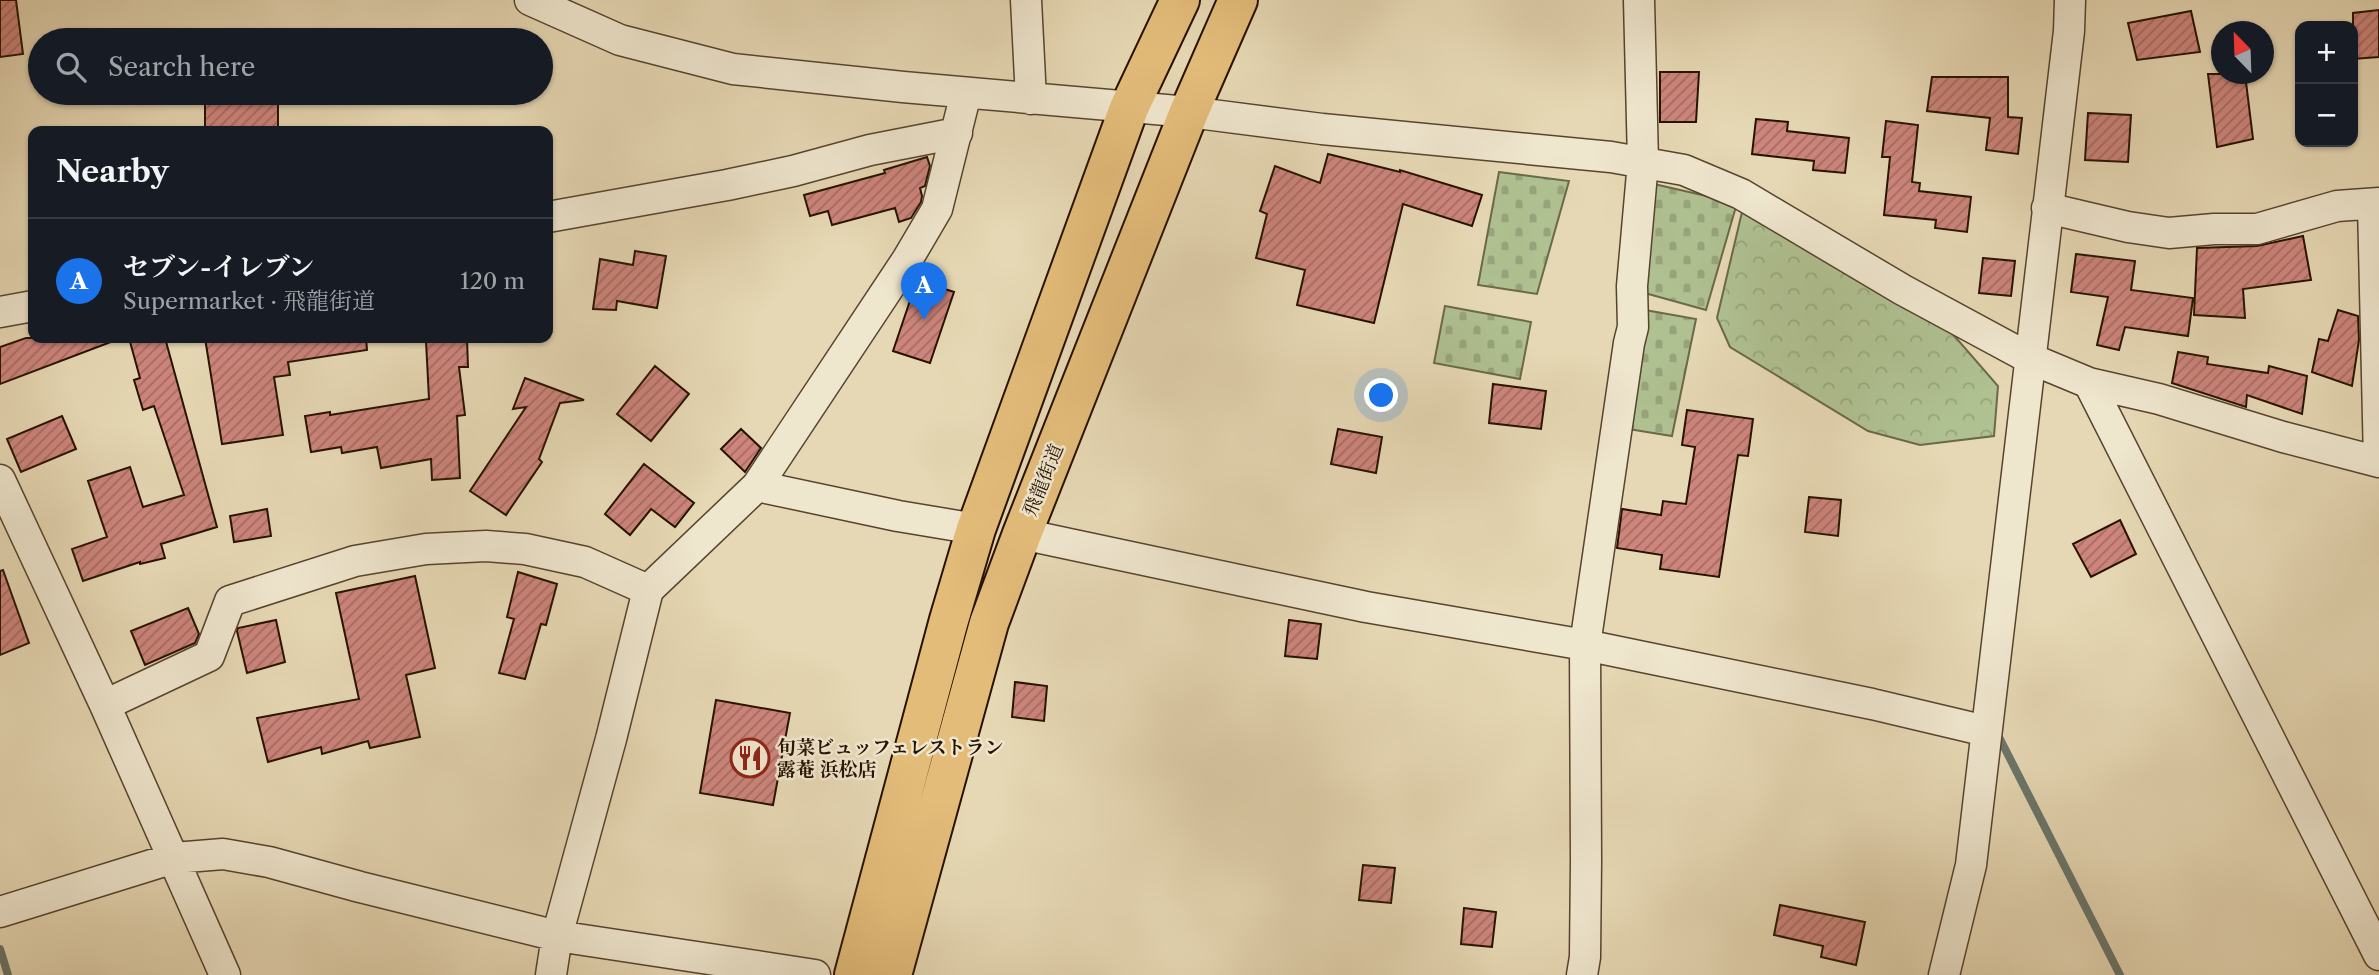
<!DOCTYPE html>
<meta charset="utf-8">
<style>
:root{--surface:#171b24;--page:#20242c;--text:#f1f3f6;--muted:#9ea1a6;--line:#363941;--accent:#1a73e8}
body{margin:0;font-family:"Libre Caslon Text","Noto Serif JP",serif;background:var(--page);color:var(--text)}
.controls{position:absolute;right:21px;top:21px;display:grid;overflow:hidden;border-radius:14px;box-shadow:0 2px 5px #0004}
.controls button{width:63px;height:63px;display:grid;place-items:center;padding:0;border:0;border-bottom:2px solid var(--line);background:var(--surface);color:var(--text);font:35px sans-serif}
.compass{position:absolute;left:2211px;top:21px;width:63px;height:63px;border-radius:50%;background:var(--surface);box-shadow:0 2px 5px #0004;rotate:337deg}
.you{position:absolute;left:1382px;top:396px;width:24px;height:24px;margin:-18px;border:5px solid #fff;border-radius:50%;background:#1a73e8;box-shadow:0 0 0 10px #1a73e833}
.badge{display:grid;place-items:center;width:46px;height:46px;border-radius:50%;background:var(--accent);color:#fff;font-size:23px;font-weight:700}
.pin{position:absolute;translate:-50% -58px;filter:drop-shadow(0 2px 4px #0008)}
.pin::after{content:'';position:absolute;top:37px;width:24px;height:21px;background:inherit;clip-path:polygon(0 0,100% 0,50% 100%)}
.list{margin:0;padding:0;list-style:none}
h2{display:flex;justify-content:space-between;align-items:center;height:91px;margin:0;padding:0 28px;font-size:30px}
h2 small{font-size:23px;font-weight:400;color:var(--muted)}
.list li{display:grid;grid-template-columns:46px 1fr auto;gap:21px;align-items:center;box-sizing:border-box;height:126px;padding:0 28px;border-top:2px solid var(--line)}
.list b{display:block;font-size:26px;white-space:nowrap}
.list p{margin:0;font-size:23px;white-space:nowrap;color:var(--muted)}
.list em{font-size:23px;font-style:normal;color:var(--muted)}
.icon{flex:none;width:38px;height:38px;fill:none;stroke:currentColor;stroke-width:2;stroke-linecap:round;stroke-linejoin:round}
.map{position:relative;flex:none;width:2379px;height:975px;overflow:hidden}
.search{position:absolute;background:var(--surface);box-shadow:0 2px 5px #0004;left:28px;top:28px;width:525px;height:77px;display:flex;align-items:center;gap:18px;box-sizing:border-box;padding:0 24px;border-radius:38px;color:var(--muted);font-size:26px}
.panel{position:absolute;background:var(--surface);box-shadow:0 2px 5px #0004;left:28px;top:126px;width:525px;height:217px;border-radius:14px}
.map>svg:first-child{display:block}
.forest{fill:url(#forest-crowns);stroke:#6b6948;stroke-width:2}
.cemetery{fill:url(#cemetery-stones);stroke:#6b6948;stroke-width:2}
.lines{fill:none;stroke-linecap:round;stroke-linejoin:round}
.stream{stroke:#6a766b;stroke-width:8}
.building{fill:url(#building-hatch);stroke:#271200;stroke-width:2}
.minor-casing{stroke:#57442d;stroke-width:33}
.highway-casing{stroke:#271200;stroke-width:42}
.minor{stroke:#efe6ce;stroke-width:30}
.highway{stroke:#e3bc7a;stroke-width:38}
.labels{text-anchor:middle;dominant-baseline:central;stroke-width:5;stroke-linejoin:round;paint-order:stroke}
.street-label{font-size:19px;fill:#271200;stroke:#efe6ce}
.poi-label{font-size:19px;font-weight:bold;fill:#271200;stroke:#efe6ce;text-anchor:start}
</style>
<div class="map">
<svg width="2379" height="975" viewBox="0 0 2379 975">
<defs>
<pattern id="forest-crowns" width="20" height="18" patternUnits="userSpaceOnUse" patternTransform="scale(1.75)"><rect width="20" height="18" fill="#afc091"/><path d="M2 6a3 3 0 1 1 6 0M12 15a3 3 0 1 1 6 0" fill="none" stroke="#97a47b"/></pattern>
<pattern id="cemetery-stones" width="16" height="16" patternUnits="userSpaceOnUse" patternTransform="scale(1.75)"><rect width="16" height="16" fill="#afc091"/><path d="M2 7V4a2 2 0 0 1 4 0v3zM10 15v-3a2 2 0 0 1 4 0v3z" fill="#97a47b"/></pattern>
<pattern id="building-hatch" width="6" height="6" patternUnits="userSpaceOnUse" patternTransform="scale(1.75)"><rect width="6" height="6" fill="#cd857c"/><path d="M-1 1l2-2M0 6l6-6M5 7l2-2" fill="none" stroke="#a66b63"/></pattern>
</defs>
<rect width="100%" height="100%" fill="#e6d8b4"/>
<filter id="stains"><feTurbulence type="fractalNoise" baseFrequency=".00286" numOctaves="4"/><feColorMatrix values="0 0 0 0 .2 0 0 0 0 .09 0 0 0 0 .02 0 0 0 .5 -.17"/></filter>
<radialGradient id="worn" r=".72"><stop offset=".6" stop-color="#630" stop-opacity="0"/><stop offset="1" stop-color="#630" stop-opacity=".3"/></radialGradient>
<path class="forest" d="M1742,212L1951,332L1998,386L1994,436L1920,445L1868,431L1730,347L1717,318Z"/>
<path class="cemetery" d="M1499,172L1569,181L1537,294L1478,285Z
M1654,184L1737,203L1706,310L1641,292Z
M1445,306L1531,322L1520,379L1434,363Z
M1645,310L1696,319L1672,436L1628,429Z"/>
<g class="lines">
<path class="stream" d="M2000,739L2120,975
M0,949L8,975"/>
</g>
<path class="building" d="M0,0H16L23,54L0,57Z
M2379,10V57L2353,59V13Z
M2191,11L2200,52L2137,60L2128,23Z
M1660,72H1699L1696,122H1660Z
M2208,74H2245L2253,139L2217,147Z
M1932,77H2008V117L2022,118L2018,154L1986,150L1990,118L1927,111Z
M205,93H278V131H205Z
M2088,113L2131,115L2128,162L2085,160Z
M1756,119L1788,122L1787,131L1849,138L1845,173L1813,170L1814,161L1752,154Z
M1886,121L1918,125L1912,182L1920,183L1919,191L1971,197L1967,232L1935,228L1936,220L1884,215L1890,157H1882Z
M1328,154L1400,172V170L1482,195L1472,226L1403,204L1374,323L1297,305L1305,270L1256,258L1267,214L1260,211L1275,166L1320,183Z
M927,157L930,166L925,186L920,188L922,196L921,202L911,218L899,222L895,208L832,225L828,211L810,216L804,195L885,173L884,170Z
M2303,236L2311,280L2243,289L2245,318L2194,315L2197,248L2257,246Z
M635,251L666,256L657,308L617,301L616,310L593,309L600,259L633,265Z
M2076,254L2135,261L2131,290L2193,298L2188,336L2125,327L2119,350L2097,345L2108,297L2071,292Z
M1983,258L2015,261L2011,296L1979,293Z
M917,280L954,292L930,363L893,351Z
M2338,310L2358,316L2359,340L2352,386L2312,372L2319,339L2328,341Z
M26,338H116V340L0,384V347Z
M129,338H165L217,527L161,544L165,558L140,564V562L83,581L72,549L107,537L88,481L130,467L143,507L184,495L154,406L143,410L134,380L140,378Z
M205,338H285V341L307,338H366L367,350L288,362L290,375L274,377L283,435L222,444Z
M467,339L468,367H459L465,415L457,416L460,478L432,480L431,459L381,468L377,447L342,453L341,447L311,452L305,416L330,412V415L429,399L426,341Z
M2178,352L2208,357L2207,364L2268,373L2269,366L2307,376L2302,414L2247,395L2246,407L2172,383Z
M655,366L689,394L651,441L617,414Z
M525,378L584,400L560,403L539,459L542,462L506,515L470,491L526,407L513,409Z
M1493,384L1546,391L1541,429L1489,423Z
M1687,410L1753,419L1748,456L1738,455L1719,577L1660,569L1662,555L1617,548L1622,509L1661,515L1663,501L1686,504L1695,447L1682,445Z
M62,416L76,449L21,472L7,439Z
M741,429L761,448L745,472L721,449Z
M1338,429L1382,437L1376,473L1331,464Z
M644,464L694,503L675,527L651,509L630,535L605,514Z
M1809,497L1841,500L1838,536L1805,532Z
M267,509L271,536L234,542L230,516Z
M2120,520L2136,554L2091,577L2073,544Z
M3,570L29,643L0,655V571Z
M518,572L557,584L546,625L541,624L525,679L499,673L514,619L507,617Z
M415,576L435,668L406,675L420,737L370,748L368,741L322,754L321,747L268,762L257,718L359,699L336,593Z
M188,608L199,634L195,643L145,665L131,631Z
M276,620L285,662L247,673L237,631L238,628Z
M1289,620L1321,624L1317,659L1285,656Z
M1015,682L1047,686L1044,721L1012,717Z
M716,700L790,713L773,805L700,793Z
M1363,865L1395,868L1391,903L1359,900Z
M1780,905L1865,922L1856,965L1821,957L1823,946L1774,935Z
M1464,908L1496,912L1492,947L1461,944Z"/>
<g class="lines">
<defs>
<path id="minor" d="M530,0L620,40L733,69L903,87L1189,112L1322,129L1611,157L1684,170L1741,194L1903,290L2029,358L2089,383L2159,399L2283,437L2379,462L2373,204
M1026,0L1031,99
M2047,208L2128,227L2169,233L2214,229H2257L2337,206L2379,203
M548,217L727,185L793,171L870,150L957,133
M0,312L33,306
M2089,383L2379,955
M0,480L105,705L225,975
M757,486L898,516L976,529
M1022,534L1366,607L1585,645L1872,704L1986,731
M105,705L209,656L230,601L355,561L426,549L486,546L525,549L585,562L648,590
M0,912L174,858L223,854L269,862L360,887L557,936L815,975
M551,975L557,936L611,739L648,590L757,486L907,260L937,209L966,93
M1582,975L1585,957L1586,861L1585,645L1629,343L1633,327L1632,286L1643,162L1639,0
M1944,975L1971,865L2069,31L2070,0"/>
<path id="highway" d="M854,975L949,620L976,529L1129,108L1180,0
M892,975L989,623L1022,534L1189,112L1238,0"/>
</defs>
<use href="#minor" class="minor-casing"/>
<use href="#highway" class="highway-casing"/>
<use href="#minor" class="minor"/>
<use href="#highway" class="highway"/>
</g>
<defs>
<symbol id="restaurant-ring" viewBox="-11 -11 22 22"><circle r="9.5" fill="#efe6ce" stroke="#8f2418" stroke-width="1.5"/><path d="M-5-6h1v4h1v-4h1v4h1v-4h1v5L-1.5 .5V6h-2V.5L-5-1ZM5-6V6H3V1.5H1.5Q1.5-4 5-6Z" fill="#8f2418"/></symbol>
</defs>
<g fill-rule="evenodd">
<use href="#restaurant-ring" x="728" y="736" width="44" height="44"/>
</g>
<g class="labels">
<g class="street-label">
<text transform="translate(1043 480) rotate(-68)">飛龍街道</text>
</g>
<g class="poi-label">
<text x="777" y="747">旬菜ビュッフェレストラン<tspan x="777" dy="22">露菴 浜松店</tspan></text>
</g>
</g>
<rect width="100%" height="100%" filter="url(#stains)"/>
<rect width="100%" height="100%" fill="url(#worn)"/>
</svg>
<div class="controls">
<button>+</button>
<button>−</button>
</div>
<svg class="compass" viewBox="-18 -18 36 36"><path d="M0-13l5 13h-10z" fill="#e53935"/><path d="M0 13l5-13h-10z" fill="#9ea1a6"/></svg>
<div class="you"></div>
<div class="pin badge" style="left:924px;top:320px">A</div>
<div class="search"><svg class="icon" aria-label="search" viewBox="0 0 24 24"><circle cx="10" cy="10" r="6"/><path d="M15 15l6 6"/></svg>Search here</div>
<section class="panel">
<h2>Nearby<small></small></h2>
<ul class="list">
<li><span class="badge">A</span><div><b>セブン-イレブン</b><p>Supermarket · 飛龍街道</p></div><em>120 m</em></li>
</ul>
</section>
</div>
